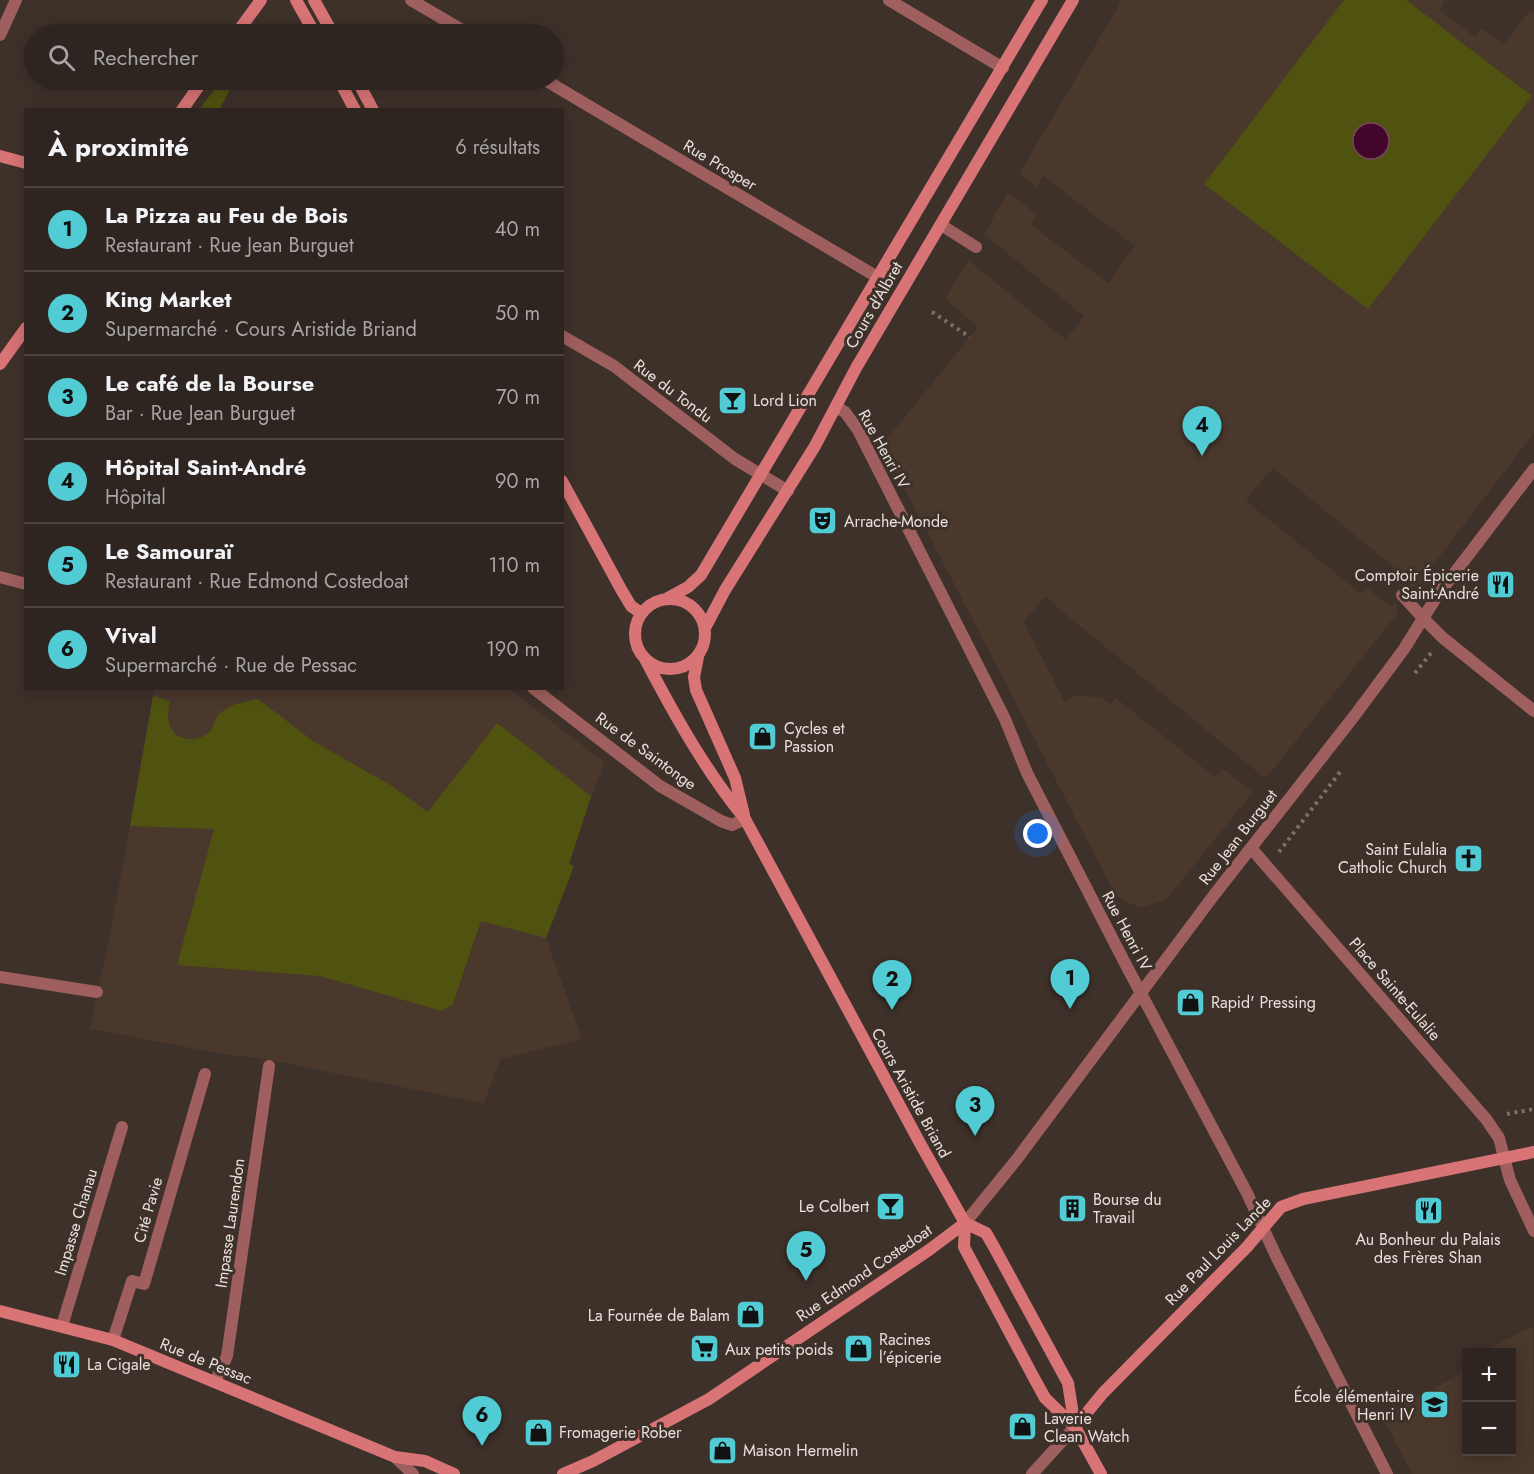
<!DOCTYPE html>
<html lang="fr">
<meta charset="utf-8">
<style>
:root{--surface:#2e2520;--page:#3a312d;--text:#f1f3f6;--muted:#a7a5a5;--line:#49423e;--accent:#51ccd4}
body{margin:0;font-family:Jost,sans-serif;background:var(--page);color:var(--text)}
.controls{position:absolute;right:18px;bottom:18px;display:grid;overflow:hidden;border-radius:0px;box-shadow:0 3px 15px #0003}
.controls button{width:54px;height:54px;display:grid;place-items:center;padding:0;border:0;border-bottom:2px solid var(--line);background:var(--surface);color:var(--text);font:30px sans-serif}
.you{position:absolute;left:1038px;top:834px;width:21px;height:21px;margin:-15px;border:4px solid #fff;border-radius:50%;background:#1a73e8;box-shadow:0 0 0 9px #1a73e833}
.badge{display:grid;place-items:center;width:39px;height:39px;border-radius:50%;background:var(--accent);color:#111;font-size:20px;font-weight:700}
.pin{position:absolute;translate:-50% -50px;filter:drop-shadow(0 2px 3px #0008)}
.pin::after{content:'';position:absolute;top:32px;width:21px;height:18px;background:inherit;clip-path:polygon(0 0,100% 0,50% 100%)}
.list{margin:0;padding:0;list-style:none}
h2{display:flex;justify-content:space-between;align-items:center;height:78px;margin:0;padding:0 24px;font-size:26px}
h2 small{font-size:20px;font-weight:400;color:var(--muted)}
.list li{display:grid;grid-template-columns:39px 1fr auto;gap:18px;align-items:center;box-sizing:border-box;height:84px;padding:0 24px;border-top:2px solid var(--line)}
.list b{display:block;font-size:22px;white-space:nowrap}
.list p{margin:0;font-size:20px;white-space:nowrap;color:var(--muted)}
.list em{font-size:20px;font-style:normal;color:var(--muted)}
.icon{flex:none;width:33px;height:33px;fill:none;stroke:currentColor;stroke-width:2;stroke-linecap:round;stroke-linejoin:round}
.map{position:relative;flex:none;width:1534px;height:1474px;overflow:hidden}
.search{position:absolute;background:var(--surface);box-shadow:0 3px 15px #0003;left:24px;top:24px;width:540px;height:66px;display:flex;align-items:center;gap:15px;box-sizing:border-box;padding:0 21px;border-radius:33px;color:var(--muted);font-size:22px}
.panel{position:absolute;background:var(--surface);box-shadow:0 3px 15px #0003;left:24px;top:108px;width:540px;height:582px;border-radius:0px}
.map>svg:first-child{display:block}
.built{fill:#4a382d}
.green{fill:#505210}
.water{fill:#44052a;stroke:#76475f;stroke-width:1.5}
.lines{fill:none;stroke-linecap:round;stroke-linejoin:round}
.path{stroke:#7c706a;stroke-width:4;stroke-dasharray:3 4.5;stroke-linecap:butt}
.lane{stroke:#9e5f5e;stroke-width:12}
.street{stroke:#9e5f5e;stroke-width:12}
.secondary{stroke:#d87475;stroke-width:12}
.labels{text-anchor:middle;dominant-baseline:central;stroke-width:6;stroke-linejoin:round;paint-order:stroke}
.street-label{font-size:16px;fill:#e9e0dc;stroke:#3e312a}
.poi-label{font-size:16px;fill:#e9e0dc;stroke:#3e312a;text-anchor:start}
</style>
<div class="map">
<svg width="1534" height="1474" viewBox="0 0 1534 1474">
<rect width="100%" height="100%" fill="#3e312a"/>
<path class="built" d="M1122,0H1445L1440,10L1475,37L1482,28L1504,44L1530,10L1534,13V433L1417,586L1408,588L1411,581L1273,468L1258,485L1246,501L1360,593L1366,587L1391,607L1396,602L1397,614L1267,777L1261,775L1045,597L1024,622L1064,701L1075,696L1101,697L1110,704L1116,698L1215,777L1223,769L1253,792L1166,900L1140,908L1116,896L882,445L978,327L945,299L968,260L1066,340L1084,316L984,234L1008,192L1037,215L1031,225L1108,283L1135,246L1043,176L1036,187L1019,174Z
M155,689H509L604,762L569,863L574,866L546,938L582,1039L500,1059L484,1103H481L264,1059L229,1055L90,1029L111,930Z
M1533,1326L1534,1474H1412L1382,1416L1466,1371V1452H1512V1352H1482Z"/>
<path class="green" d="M1344,0H1406L1532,96L1368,309L1204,184Z
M221,80H234L220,109H200Z
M153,696L170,701C168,713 165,726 177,735C188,742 203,740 211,730C214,726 214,721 217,717C220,713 227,708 231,706C239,702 250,701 258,699L313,741L392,786L428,812L497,723L591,796L569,864L574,866L546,938L481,921L453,1004L442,1011L320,976L177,965L214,829L130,826Z"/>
<path class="water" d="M1353 141a18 18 0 1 1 36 0a18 18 0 1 1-36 0Z"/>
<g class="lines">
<path class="path" d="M932,312L970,337
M1415,673L1431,653
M1279,852L1340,772
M1507,1114L1534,1109"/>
<path class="lane" d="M941,225L976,247
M1402,595L1423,618
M0,977L97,992
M62,1326L122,1127
M113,1340L132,1281L144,1284L205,1074
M215,1382L227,1356L269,1066"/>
<path class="street" d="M411,0L469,34
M889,0L1003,68
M0,35L16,0
M545,80L879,278
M562,336L614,366L735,459L788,491
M836,407L845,412L858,430L1005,719L1027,773L1127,967L1247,1193L1276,1256L1387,1474
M0,577L26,584
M1423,618L1443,638L1534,711
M533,688L660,786L721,821L732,825L745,819
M1251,848L1486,1119L1499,1138L1510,1180L1534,1231
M965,1223L1017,1159L1214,895L1355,715L1404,649L1437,596L1534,469
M395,1457L413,1474
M1032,1474L1075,1427"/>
<path class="secondary" d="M296,0L315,34
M314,0L333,34
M236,34L261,0
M339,80L355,110
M357,80L373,110
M182,110L203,80
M0,156L26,163
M0,364L26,328
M562,481L622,591L631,606L641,613
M635 634a35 35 0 1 1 70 0a35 35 0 1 1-70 0Z
M666,599L688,587L701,575L1042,0
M705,628L725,590L815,446L856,368L1073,0
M698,657L694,677L696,690L735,778L744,815
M645,659C675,716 705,770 745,819L921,1145L965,1223L986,1233L994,1247L1068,1383L1075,1427
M965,1223L964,1247L1034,1378L1045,1398L1075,1427L1101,1474
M0,1311L113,1340L395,1457L425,1461L454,1474
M1075,1427L1103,1393L1247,1247L1281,1207L1303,1199L1534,1152
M563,1474L593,1461L709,1399L929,1250L965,1223"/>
</g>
<defs>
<symbol id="bar-square" viewBox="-11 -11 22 22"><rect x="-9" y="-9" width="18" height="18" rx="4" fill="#51ccd4" stroke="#3e312a"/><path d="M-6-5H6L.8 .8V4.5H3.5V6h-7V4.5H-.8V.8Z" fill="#111"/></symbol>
<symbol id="theatre-square" viewBox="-11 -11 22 22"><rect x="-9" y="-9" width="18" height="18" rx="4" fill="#51ccd4" stroke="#3e312a"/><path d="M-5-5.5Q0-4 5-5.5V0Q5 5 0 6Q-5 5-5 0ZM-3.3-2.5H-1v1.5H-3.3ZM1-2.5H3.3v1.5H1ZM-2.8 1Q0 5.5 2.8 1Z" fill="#111"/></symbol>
<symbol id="restaurant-square" viewBox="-11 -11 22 22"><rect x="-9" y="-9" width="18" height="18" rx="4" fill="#51ccd4" stroke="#3e312a"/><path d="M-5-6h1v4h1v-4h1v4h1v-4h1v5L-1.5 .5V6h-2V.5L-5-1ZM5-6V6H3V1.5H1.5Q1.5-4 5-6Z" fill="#111"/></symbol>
<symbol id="shop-square" viewBox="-11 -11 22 22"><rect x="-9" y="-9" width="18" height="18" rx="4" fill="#51ccd4" stroke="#3e312a"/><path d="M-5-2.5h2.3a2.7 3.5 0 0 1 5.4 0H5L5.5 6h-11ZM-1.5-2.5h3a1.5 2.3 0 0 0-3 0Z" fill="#111"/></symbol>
<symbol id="church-square" viewBox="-11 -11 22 22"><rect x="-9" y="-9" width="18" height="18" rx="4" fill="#51ccd4" stroke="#3e312a"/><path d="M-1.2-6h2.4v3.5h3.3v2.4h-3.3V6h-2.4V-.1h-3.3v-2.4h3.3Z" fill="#111"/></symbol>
<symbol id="building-square" viewBox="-11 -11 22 22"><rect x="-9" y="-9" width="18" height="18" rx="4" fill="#51ccd4" stroke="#3e312a"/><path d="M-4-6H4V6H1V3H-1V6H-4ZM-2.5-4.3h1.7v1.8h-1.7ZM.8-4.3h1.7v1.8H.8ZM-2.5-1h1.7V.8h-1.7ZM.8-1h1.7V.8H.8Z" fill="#111"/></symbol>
<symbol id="supermarket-square" viewBox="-11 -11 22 22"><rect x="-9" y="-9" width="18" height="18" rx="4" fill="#51ccd4" stroke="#3e312a"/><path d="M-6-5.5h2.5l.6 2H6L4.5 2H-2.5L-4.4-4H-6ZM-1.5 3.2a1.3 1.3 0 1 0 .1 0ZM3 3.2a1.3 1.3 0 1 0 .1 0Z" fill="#111"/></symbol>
<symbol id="school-square" viewBox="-11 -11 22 22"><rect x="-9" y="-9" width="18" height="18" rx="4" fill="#51ccd4" stroke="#3e312a"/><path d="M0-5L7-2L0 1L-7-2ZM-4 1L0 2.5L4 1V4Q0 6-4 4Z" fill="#111"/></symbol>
</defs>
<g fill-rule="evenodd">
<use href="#bar-square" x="716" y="384" width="33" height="33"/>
<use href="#theatre-square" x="806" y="504" width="33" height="33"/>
<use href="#restaurant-square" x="1484" y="568" width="33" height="33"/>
<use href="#shop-square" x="746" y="720" width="33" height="33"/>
<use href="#church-square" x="1452" y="842" width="33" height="33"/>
<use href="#shop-square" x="1174" y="986" width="33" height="33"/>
<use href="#bar-square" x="874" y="1190" width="33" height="33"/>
<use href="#building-square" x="1056" y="1192" width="33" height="33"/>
<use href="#restaurant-square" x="1412" y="1194" width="33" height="33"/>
<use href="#shop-square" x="734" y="1298" width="33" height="33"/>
<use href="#shop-square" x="842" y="1332" width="33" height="33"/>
<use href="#supermarket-square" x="688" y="1332" width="33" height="33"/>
<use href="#restaurant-square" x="50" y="1348" width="33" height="33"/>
<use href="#school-square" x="1418" y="1388" width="33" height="33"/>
<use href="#shop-square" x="1006" y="1410" width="33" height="33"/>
<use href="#shop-square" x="522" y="1416" width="33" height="33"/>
<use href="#shop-square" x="706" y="1434" width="33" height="33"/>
</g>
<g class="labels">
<g class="street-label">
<text transform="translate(720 165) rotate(31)">Rue Prosper</text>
<text transform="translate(874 305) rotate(-60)">Cours d'Albret</text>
<text transform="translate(673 391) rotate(37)">Rue du Tondu</text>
<text transform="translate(884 449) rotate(61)">Rue Henri IV</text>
<text transform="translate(646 751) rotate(36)">Rue de Saintonge</text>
<text transform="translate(1238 837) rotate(-52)">Rue Jean Burguet</text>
<text transform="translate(1127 931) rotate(62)">Rue Henri IV</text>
<text transform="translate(1395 989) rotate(49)">Place Sainte-Eulalie</text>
<text transform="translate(911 1093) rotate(61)">Cours Aristide Briand</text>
<text transform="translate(148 1210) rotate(-74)">Cité Pavie</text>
<text transform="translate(76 1222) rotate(-73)">Impasse Chanau</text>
<text transform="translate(230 1223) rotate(-82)">Impasse Laurendon</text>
<text transform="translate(1218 1251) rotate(-46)">Rue Paul Louis Lande</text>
<text transform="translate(864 1273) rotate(-34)">Rue Edmond Costedoat</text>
<text transform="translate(206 1361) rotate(22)">Rue de Pessac</text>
</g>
<g class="poi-label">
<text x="753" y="400">Lord Lion</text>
<text x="844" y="521">Arrache-Monde</text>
<text x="1479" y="575" text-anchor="end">Comptoir Épicerie<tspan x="1479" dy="18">Saint-André</tspan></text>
<text x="784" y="728">Cycles et<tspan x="784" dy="18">Passion</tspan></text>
<text x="1447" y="849" text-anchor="end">Saint Eulalia<tspan x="1447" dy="18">Catholic Church</tspan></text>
<text x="1211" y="1002">Rapid' Pressing</text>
<text x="1093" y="1199">Bourse du<tspan x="1093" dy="18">Travail</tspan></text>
<text x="869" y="1206" text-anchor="end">Le Colbert</text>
<text x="1428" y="1239" text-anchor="middle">Au Bonheur du Palais<tspan x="1428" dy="18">des Frères Shan</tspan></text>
<text x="730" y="1315" text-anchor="end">La Fournée de Balam</text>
<text x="879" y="1339">Racines<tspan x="879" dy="18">l’épicerie</tspan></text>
<text x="725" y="1349">Aux petits poids</text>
<text x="87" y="1364">La Cigale</text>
<text x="1414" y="1396" text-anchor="end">École élémentaire<tspan x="1414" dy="18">Henri IV</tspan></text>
<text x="1044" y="1418">Laverie<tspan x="1044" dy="18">Clean Watch</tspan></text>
<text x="559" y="1432">Fromagerie Rober</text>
<text x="743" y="1450">Maison Hermelin</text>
</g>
</g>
</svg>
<div class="controls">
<button>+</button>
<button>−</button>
</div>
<div class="you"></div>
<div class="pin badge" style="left:1070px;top:1009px">1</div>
<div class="pin badge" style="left:892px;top:1010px">2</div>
<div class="pin badge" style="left:975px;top:1136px">3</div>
<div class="pin badge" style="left:1202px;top:456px">4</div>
<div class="pin badge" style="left:806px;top:1281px">5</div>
<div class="pin badge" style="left:482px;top:1446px">6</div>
<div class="search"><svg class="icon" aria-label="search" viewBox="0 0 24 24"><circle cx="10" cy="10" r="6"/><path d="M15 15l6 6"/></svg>Rechercher</div>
<section class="panel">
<h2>À proximité<small>6 résultats</small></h2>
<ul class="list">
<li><span class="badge">1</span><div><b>La Pizza au Feu de Bois</b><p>Restaurant · Rue Jean Burguet</p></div><em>40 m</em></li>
<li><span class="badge">2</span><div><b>King Market</b><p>Supermarché · Cours Aristide Briand</p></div><em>50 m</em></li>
<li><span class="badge">3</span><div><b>Le café de la Bourse</b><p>Bar · Rue Jean Burguet</p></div><em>70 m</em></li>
<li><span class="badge">4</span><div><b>Hôpital Saint-André</b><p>Hôpital</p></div><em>90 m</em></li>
<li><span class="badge">5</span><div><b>Le Samouraï</b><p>Restaurant · Rue Edmond Costedoat</p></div><em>110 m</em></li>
<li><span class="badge">6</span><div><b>Vival</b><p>Supermarché · Rue de Pessac</p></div><em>190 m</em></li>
</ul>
</section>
</div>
